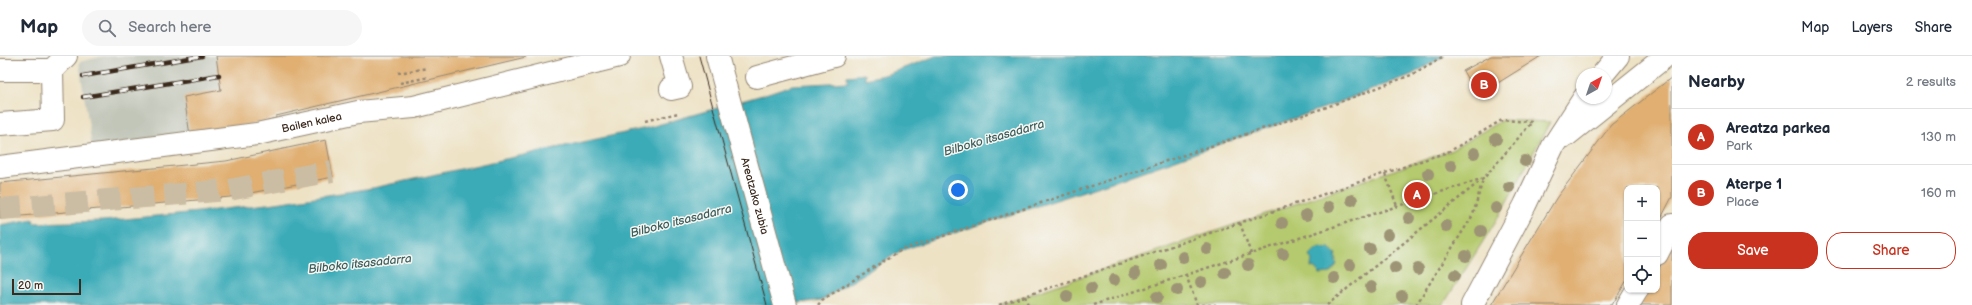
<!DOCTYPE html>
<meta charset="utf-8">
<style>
:root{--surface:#fff;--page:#f6f6f7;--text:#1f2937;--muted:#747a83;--line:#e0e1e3;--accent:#c8321e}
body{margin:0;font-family:"Balsamiq Sans",sans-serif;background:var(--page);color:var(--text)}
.controls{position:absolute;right:12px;bottom:12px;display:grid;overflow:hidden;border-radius:8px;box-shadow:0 1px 3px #0004}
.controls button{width:36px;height:36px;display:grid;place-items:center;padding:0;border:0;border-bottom:1px solid var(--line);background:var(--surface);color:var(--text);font:20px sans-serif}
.compass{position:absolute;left:1576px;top:12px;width:36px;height:36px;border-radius:50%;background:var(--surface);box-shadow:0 1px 3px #0004;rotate:40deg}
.scale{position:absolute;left:12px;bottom:10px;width:69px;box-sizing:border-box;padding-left:4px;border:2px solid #3b2a1e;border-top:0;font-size:11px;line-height:14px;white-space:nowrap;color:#3b2a1e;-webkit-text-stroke:3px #f6f6f2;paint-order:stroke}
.you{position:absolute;left:958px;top:134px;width:14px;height:14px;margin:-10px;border:3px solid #fff;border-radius:50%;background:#1a73e8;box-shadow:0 0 0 6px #1a73e833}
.badge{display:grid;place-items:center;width:26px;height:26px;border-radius:50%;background:var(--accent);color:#fff;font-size:13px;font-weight:700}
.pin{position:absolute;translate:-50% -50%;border:2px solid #fff;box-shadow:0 1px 4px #0006}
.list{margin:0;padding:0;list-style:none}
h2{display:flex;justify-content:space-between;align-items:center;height:52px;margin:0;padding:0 16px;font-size:17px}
h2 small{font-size:13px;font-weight:400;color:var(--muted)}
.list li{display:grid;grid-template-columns:26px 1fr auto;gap:12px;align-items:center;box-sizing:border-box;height:56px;padding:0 16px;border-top:1px solid var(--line)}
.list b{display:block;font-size:15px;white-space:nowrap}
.list p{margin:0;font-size:13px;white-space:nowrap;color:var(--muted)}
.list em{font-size:13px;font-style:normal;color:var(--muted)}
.actions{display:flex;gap:8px;padding:12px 16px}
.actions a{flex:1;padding:9px 0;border:1px solid var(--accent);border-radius:16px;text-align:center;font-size:14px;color:var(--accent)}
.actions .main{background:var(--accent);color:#fff}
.icon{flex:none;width:22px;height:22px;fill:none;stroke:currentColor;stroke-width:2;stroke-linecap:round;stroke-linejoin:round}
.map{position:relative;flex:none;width:1672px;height:249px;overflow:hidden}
header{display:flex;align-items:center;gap:24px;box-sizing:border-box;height:56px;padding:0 20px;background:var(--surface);border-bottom:1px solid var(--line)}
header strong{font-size:19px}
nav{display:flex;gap:22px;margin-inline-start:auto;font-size:14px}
.search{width:280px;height:36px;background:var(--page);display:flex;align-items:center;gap:10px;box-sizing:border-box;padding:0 14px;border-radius:22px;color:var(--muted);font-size:15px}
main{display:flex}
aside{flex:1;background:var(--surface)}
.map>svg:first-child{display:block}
.industrial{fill:#c2c6b9}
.green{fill:#b5ca6e;stroke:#787a46}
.water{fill:#3babb8;stroke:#3b6a6b}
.building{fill:#e0af71}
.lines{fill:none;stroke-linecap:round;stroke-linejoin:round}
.minor-tunnel{stroke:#cabda4;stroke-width:22;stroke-dasharray:22 11;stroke-linecap:butt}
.minor-casing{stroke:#948672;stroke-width:24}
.path{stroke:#948672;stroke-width:2.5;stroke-dasharray:3 3;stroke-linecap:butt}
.minor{stroke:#fff;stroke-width:22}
.tram{stroke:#3b2a1e;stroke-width:1}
.rail-casing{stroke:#3b2a1e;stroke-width:4.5}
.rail{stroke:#f6f6f2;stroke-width:3;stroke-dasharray:9;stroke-linecap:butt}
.tree{fill:#9d9374}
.labels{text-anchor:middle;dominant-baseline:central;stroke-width:3;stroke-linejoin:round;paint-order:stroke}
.street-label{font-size:11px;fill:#3b2a1e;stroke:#f6f6f2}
.water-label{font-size:12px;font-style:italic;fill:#3b5e5c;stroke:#f6f6f2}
</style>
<header>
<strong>Map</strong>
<div class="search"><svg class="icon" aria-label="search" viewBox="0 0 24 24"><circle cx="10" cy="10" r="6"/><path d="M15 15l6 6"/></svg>Search here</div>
<nav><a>Map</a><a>Layers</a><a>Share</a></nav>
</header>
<main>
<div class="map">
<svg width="1672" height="249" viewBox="0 0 1672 249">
<rect width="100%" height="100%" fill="#f6f6f2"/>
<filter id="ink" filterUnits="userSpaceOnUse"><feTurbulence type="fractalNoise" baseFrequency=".025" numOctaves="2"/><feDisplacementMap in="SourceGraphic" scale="8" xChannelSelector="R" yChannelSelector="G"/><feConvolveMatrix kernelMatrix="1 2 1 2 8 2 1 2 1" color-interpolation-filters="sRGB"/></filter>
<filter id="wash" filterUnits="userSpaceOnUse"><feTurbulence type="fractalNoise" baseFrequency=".012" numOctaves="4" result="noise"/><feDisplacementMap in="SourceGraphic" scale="16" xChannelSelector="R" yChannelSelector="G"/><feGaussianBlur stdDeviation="0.9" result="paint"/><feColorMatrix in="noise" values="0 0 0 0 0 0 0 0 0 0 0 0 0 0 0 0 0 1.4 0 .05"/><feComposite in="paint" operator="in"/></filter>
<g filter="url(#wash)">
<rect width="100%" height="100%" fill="#eee2c5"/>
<path class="industrial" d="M104,0H216L221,34L184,41L190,79L92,91L79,6Z"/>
<path class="green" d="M1502,64L1550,66L1499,160L1443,249H999L1450,95Z"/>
<path class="water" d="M936,0H1444L1411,19L1324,52L1124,122L902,194L822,244L783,249H693L690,247L666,249H0V169L33,163L34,167L103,165L198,156L276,147L373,132L647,72L759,40L792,29L848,26L847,20L865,18V23L888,18Z
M1323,191L1325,193L1328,191L1336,198L1335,201L1337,204L1335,205L1337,208L1331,217L1320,218L1315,212L1311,211L1312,204L1310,199L1317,192Z"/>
<g id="blocks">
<path class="building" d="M216,0H526V1L276,60V62L253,68L190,79L184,41L221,34Z
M1491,0H1541L1477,40L1463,15Z
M1672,21V141L1657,170V132H1627V224L1612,249H1491L1557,141L1611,69Z
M326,84L333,121L230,141L0,162V127L226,105Z
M1672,185V249H1640L1649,234H1657V217Z"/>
</g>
</g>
<g filter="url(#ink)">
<use href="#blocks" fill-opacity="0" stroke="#948672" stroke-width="1"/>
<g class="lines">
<path class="minor-tunnel" d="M0,153L229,134L332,115"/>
<defs>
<g id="minor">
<path id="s1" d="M717,0L785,249"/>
<path d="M0,14H52"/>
<path d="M1603,18L1618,0"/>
<path d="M757,21L834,0"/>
<path d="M671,33L680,31L671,0"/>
<path d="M0,68L53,64L52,14L66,0"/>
<path d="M1566,80L1666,0"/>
<path id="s2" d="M0,111L257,78L358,56L414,51L619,0"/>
<path d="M1657,198L1672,169"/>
<path d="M1472,249L1525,149L1553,90L1584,42"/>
<path d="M1628,249L1637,234"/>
</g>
</defs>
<use href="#minor" class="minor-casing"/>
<path class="path" d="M398,17L427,12
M400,27L429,21
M645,65L678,57
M1385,118L1397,150
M1240,167L1251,198
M1186,219L1197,249
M1025,240L1028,249
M818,249L822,244L901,194L1324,52L1411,19L1444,0
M999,249L1450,95L1502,64L1532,66
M1093,249L1484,122
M1202,249H1216
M1327,249L1484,122L1532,66
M1416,249L1473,159L1483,123"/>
<use href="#minor" class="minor"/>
<path class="tram" d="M699,0L767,249"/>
<defs>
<path id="rail" d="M83,20L202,0
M83,41L219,19"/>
</defs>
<use href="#rail" class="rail-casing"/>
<use href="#rail" class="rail"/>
</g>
<g class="tree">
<circle cx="1496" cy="83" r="6"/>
<circle cx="1474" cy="97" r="6"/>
<circle cx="1525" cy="105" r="6"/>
<circle cx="1451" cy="110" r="6"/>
<circle cx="1428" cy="118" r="6"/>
<circle cx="1509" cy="131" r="6"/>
<circle cx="1352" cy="144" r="6"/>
<circle cx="1329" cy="151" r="6"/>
<circle cx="1496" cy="152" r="6"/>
<circle cx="1306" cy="159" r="6"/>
<circle cx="1409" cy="162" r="6"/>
<circle cx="1282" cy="167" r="6"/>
<circle cx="1446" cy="170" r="6"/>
<circle cx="1481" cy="175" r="6"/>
<circle cx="1388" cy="179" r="6"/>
<circle cx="1207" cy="193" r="6"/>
<circle cx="1370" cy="193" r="6"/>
<circle cx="1283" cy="198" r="6"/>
<circle cx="1466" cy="200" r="6"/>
<circle cx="1183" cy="201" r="6"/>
<circle cx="1161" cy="209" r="6"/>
<circle cx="1248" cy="209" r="6"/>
<circle cx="1350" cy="209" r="6"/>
<circle cx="1395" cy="212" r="6"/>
<circle cx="1418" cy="213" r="6"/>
<circle cx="1135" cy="217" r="6"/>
<circle cx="1225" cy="217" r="6"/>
<circle cx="1455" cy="219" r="6"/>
<circle cx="1334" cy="222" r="6"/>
<circle cx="1114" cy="224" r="6"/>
<circle cx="1201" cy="226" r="6"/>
<circle cx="1371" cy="231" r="6"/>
<circle cx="1091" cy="232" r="6"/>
<circle cx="1177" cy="234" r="6"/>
<circle cx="1067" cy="240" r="6"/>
<circle cx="1402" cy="240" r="6"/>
<circle cx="1157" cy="241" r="6"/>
</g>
</g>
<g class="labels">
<g class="street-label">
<text stroke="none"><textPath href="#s2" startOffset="315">Bailen kalea</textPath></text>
<text stroke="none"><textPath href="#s1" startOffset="145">Areatzako zubia</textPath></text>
</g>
<g class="water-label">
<text transform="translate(994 82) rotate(-16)">Bilboko itsasadarra</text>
<text transform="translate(681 165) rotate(-14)">Bilboko itsasadarra</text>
<text transform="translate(360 208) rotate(-6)">Bilboko itsasadarra</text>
</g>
</g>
</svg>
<div class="controls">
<button>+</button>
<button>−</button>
<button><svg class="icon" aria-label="locate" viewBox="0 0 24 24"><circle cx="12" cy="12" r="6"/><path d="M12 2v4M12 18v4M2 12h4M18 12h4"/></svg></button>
</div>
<svg class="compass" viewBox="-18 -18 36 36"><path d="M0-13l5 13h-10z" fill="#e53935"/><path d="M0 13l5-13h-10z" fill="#747a83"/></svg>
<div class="scale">20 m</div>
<div class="you"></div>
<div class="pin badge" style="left:1417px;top:139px">A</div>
<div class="pin badge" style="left:1484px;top:29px">B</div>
</div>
<aside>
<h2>Nearby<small>2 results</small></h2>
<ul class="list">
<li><span class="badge">A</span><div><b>Areatza parkea</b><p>Park</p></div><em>130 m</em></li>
<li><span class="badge">B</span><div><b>Aterpe 1</b><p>Place</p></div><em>160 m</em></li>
</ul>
<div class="actions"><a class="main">Save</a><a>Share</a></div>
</aside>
</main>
